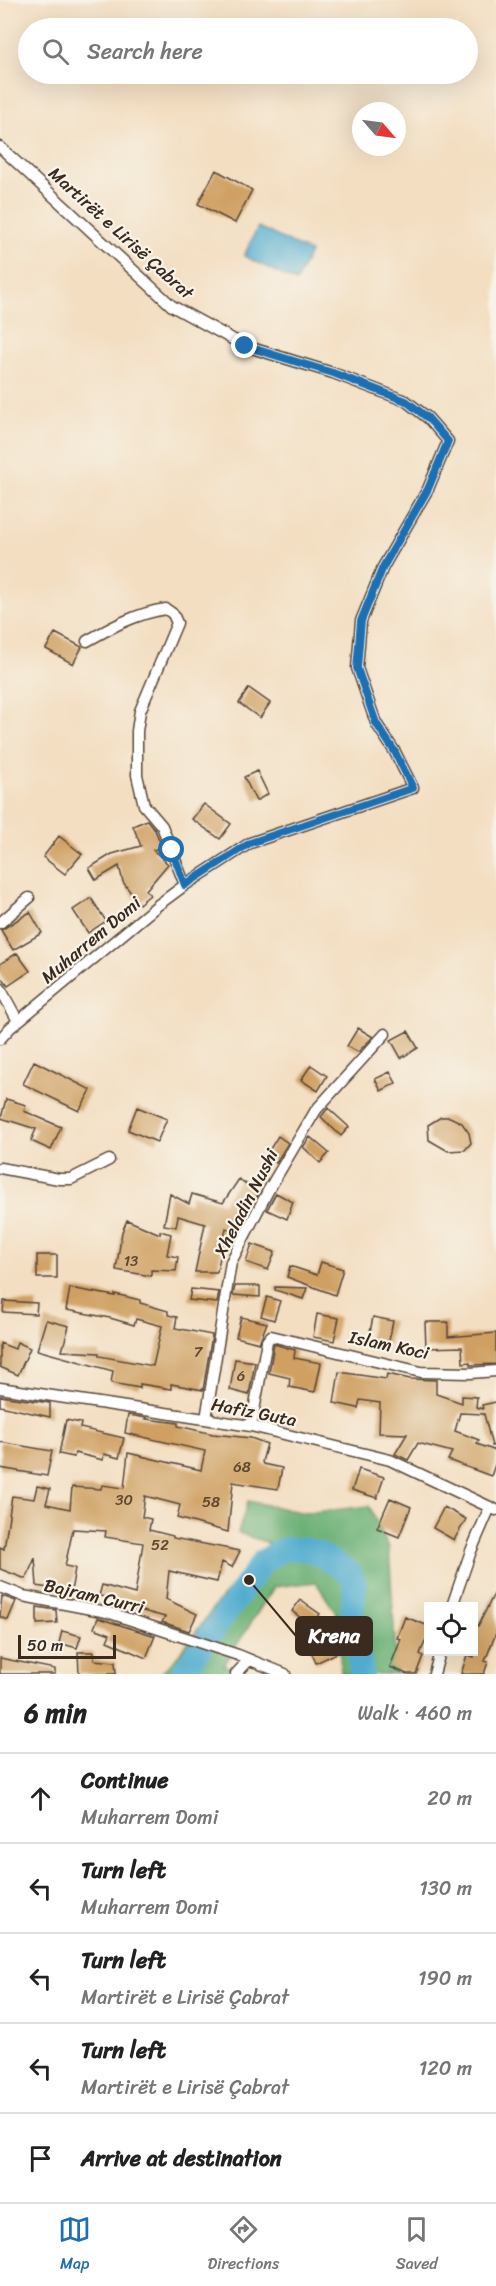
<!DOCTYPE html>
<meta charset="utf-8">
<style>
:root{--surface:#fff;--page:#f2f2f2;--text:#222;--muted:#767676;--line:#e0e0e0;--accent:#1f6fb2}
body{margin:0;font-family:Sriracha,sans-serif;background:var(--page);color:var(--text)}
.controls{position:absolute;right:18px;bottom:18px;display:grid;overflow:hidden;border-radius:0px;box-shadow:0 6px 24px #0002}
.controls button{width:54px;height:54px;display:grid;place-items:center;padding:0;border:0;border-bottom:2px solid var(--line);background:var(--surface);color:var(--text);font:30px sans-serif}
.compass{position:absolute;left:352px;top:102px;width:54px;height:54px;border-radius:50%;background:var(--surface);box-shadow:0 6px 24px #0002;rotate:118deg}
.scale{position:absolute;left:18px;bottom:15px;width:98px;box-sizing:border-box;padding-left:6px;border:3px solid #3b2a1e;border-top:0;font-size:16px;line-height:21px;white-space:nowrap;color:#3b2a1e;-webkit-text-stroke:4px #f7f3e8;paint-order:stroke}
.stop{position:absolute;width:18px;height:18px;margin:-14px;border:4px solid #1f6fb2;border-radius:50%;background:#fff}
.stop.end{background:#1f6fb2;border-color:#fff;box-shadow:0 2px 6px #0008}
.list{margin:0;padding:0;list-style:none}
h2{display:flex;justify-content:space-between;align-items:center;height:78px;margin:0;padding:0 24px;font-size:26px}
h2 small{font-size:20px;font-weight:400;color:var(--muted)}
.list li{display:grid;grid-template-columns:39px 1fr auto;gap:18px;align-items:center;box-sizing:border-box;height:90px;padding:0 24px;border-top:2px solid var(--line)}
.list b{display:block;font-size:22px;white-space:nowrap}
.list p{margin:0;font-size:20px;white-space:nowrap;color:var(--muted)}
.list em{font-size:20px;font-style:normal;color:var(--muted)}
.icon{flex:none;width:33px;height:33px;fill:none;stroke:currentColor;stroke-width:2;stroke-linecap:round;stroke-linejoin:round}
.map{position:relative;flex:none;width:496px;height:1674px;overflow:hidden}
.search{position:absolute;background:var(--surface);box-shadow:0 6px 24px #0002;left:18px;right:18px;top:18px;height:66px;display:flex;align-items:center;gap:15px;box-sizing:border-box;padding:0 21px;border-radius:33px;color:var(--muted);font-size:22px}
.sheet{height:528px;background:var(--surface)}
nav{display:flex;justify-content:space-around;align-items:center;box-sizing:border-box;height:84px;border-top:2px solid var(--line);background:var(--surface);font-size:16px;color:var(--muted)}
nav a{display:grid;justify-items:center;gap:3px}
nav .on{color:var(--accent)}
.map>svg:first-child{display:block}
.forest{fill:#6bb074;stroke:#536d49;stroke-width:1.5}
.water{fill:#50accf;stroke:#466b76;stroke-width:1.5}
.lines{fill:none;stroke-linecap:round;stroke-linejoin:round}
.river{stroke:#50accf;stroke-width:24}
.building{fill:#cfa062}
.minor-casing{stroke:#574536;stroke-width:13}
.minor{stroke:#fff;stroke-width:10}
.route{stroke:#1f6fb2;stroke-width:8}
.labels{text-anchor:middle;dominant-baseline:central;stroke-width:4.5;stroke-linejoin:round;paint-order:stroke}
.number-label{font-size:15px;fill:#60482f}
.street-label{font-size:18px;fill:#3b2a1e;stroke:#f7f3e8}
.leader{fill:none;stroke:#3b2a1e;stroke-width:2}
.callout-dot{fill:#3b2a1e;stroke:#f7f3e8;stroke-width:2}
.callout{fill:#3b2a1e;stroke:#3b2a1e;stroke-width:2}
.callout-label{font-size:20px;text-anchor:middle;font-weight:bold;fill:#fff}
</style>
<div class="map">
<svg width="496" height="1674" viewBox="0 0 496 1674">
<rect width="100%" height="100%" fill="#f7f3e8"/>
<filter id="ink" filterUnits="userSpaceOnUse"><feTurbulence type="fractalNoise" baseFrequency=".0167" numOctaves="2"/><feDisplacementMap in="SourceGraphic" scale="12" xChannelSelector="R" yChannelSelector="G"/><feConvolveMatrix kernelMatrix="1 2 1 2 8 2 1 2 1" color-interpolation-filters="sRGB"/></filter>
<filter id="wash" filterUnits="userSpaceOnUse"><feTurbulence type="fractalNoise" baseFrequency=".008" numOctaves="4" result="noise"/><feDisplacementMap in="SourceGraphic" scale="24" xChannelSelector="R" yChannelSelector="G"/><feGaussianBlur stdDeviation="1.35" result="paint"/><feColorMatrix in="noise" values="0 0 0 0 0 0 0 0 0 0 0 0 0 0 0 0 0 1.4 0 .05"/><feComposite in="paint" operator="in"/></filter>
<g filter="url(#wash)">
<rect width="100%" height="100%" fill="#f3dec1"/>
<path class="forest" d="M248,1501L305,1513L369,1506L389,1548L397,1674H341L338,1616L316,1582L274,1587L224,1665L241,1674H159L174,1661L219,1601L269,1543L238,1533Z"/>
<path class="water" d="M258,227L310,252L296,282L244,256Z"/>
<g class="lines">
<path class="river" d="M182,1674L263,1561L285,1549H304L319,1554L350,1573L355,1584L352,1615L362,1674"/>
</g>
<g id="blocks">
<path class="building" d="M216,170L252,190L235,223L198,204Z
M55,633L82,647L73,664L46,649Z
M249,688L270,703L260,718L239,703Z
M257,771L268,794L256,801L244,777Z
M204,804L231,824L220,839L192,819Z
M147,820L155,830L162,847L153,850L168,864L146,890L150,895L139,904L123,882L119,866L96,880L89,868L112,854L141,846L133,826Z
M59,836L82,854L65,874L43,857Z
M91,898L106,921L88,933L73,910Z
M30,912L42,933L13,950L1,930Z
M17,953L30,971L8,986L0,975V964Z
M358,1028L373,1037L358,1052L347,1046Z
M408,1031L418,1048L401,1058L391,1040Z
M34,1061L91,1090L79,1111L23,1084Z
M311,1065L327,1076L318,1091L301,1080Z
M390,1072L396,1083L381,1091L375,1079Z
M6,1099L26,1105L24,1111L61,1127L51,1150L31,1141L36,1129L1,1118Z
M137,1107L167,1119L157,1142L128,1130Z
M328,1108L349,1127L341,1136L321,1117Z
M441,1117H450L462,1123L469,1133L471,1143L465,1150L448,1151L429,1140L428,1125Z
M278,1136L288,1143L276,1163L265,1157Z
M310,1137L329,1153L320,1163L303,1147Z
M239,1179L259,1193L253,1203L251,1202L248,1206L244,1203L230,1230L226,1228L217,1272H195L205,1224L178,1216L176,1227L164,1225L170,1194L189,1204L192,1194L223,1203Z
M276,1193L293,1202L287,1219L267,1210Z
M127,1220L160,1234V1231L171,1234L167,1255L178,1257L176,1271L151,1270V1276L116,1270L122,1232Z
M252,1244L275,1252L268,1270L246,1262Z
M37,1255H57V1278H37Z
M321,1262L343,1269L335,1295L287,1277L290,1266L317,1275Z
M235,1286H260V1297L233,1295Z
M275,1287L307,1288L303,1299L275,1290Z
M70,1288L115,1296V1294L140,1300V1303L168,1311V1315L177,1317L175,1328L212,1335L203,1390L171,1384V1389L140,1384V1388L111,1383L113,1371L37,1350L46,1320L69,1326L62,1351L99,1353V1356L153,1366L162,1326L136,1319L134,1325L110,1318L66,1310Z
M191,1289L219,1292L217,1303L189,1300Z
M267,1297L280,1301L274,1320L261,1316Z
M4,1301L37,1303L36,1314L3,1312Z
M317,1314L339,1318L334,1341L313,1337Z
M241,1317L267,1323L259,1343L236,1337Z
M373,1317L393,1321L388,1346L368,1342Z
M425,1322H448V1337L496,1333V1364L470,1365V1362L463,1363L462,1347L426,1348Z
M17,1342L30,1348L18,1375L0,1367V1343L15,1349Z
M274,1344L295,1350L294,1358L321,1363L315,1392L289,1387L290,1378L269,1373Z
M235,1359L255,1362L249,1395L230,1390Z
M339,1372L386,1379L387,1374L410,1379L436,1380V1394L462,1403V1396L477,1397L476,1407L483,1409L482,1405L496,1402V1445L492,1446L484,1414L460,1413L455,1431L479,1440L477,1444L496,1451V1462L491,1476L448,1460L452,1452L418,1443L408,1460L395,1454L407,1434L379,1433L380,1403L360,1400L358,1408L334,1403Z
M0,1396L50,1403V1417L0,1406Z
M128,1415L147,1418L146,1419L178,1423V1426L213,1434L251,1438L267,1444L262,1462L263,1464L282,1468L278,1489L233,1482L228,1532L177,1518L180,1505L145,1496L142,1517L151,1519L149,1530L173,1536V1538L240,1551L232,1567L222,1562L217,1582L169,1571L166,1599L197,1614L189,1631L162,1622L165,1617L113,1603V1598L99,1596L102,1585L135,1594L143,1543L105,1537L106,1531L73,1529L65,1566L75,1568L71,1592L37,1586L35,1558L26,1579L0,1569V1547L4,1549L12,1496L34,1499L37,1486L50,1489L46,1504L70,1509L72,1487L101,1489L102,1485L124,1488L128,1453L201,1470L205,1451L125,1433Z
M66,1420L81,1423L80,1428L124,1438L119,1458L104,1454L103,1460L75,1453L74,1457L59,1454Z
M0,1442L52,1451L47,1476L0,1468Z
M359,1469L384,1477L377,1498L352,1490Z
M390,1498L411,1507L399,1537L377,1528Z
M444,1507L466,1519L454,1540L433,1528Z
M496,1590V1633L485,1661L488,1662L484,1674H461L467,1655L474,1657V1624L478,1626Z
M2,1596L16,1601L8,1620L0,1617Z
M300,1600L320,1614L311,1626L292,1611Z
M37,1607L56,1610L57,1623L37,1624Z
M405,1617L429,1626V1632L420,1654L423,1656L416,1674H407L390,1667L401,1639L397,1638Z
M98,1618L155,1636L146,1658L107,1641L110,1634L94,1628Z
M62,1631L81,1636L77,1648L59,1643Z
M331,1635L339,1652L316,1663L308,1645Z
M78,1652H94V1660L115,1662L116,1674H79Z
M0,1658L55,1669V1674H0Z"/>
</g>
</g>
<g filter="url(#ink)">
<use href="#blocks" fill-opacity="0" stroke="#574536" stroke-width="1.5"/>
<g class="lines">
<defs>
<path id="minor" d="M0,147L172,306L245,346L333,373L406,401L428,418L448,441L428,489L383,567L361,621L357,668L376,723L395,752L413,788L250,843L185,885L158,905L10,1028L0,1039
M87,641C112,627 137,613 166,609L173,614L177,623L140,711L137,731V775L144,805L162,826L185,885
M0,923L29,898
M0,988L18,1021
M0,1168L59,1179H71L109,1160
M0,1388L251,1426L390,1460L496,1510
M206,1419L231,1262L268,1191L316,1110L385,1034
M251,1426L267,1341L271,1336L421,1372L470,1373L496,1371
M0,1587L23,1596L107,1612L238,1655L285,1674
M452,1606L471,1551L490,1507
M236,1674L249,1660
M434,1674L440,1652"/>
</defs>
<use href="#minor" class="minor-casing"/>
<use href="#minor" class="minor"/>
</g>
</g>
<g class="lines" filter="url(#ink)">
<path class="route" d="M172,850L185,885L250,843L413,788L395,752L376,723L357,668L361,621L383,567L428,489L448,441L428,418L406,401L333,373L245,346"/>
</g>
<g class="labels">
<g class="number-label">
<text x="131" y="1261">13</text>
<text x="198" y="1352">7</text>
<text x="241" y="1376">6</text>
<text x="242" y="1467">68</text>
<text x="124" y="1500">30</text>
<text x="211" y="1502">58</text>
<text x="160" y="1545">52</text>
</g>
<g class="street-label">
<text transform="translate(121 233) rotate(42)">Martirët e Lirisë Çabrat</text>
<text transform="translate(91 940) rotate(-40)">Muharrem Domi</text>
<text transform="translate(246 1203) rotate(-63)">Xheladin Nushi</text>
<text transform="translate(389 1345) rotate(12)">Islam Koci</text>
<text transform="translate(254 1412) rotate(11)">Hafiz Guta</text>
<text transform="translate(94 1596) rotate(13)">Bajram Curri</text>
</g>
</g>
<path class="leader" d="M249 1580L296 1636"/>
<circle class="callout-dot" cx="249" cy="1580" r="6"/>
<rect class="callout" x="296" y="1617" width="76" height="38" rx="6"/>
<g class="callout-label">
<text x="334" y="1643">Krena</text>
</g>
</svg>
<div class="controls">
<button><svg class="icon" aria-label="locate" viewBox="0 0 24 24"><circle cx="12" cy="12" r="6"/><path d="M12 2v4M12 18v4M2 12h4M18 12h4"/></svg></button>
</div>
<svg class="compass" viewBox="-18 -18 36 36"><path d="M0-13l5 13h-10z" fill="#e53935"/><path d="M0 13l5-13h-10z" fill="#767676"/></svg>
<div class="scale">50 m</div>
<div class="stop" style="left:172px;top:850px"></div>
<div class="stop end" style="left:245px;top:346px"></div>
<div class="search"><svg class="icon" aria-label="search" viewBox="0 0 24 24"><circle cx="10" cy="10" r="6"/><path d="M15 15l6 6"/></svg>Search here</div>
</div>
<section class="sheet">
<h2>6 min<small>Walk · 460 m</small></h2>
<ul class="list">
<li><svg class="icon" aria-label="ahead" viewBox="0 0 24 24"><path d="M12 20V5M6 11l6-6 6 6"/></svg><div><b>Continue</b><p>Muharrem Domi</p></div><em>20 m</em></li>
<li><svg class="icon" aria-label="left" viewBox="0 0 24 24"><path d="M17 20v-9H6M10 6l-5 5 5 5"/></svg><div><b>Turn left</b><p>Muharrem Domi</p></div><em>130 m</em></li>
<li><svg class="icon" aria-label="left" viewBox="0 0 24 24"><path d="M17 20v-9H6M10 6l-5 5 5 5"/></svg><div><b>Turn left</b><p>Martirët e Lirisë Çabrat</p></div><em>190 m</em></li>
<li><svg class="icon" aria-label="left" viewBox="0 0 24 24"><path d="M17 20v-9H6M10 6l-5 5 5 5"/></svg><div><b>Turn left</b><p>Martirët e Lirisë Çabrat</p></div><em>120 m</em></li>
<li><svg class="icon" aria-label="arrive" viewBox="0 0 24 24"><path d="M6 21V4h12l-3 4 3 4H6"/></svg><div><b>Arrive at destination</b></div></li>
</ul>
</section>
<nav>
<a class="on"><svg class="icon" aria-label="map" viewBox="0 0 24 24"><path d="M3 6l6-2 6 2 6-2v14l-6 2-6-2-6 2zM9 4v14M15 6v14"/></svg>Map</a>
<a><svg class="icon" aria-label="directions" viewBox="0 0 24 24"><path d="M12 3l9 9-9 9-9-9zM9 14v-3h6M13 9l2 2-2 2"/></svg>Directions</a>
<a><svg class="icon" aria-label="saved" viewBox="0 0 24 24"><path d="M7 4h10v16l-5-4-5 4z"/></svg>Saved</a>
</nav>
